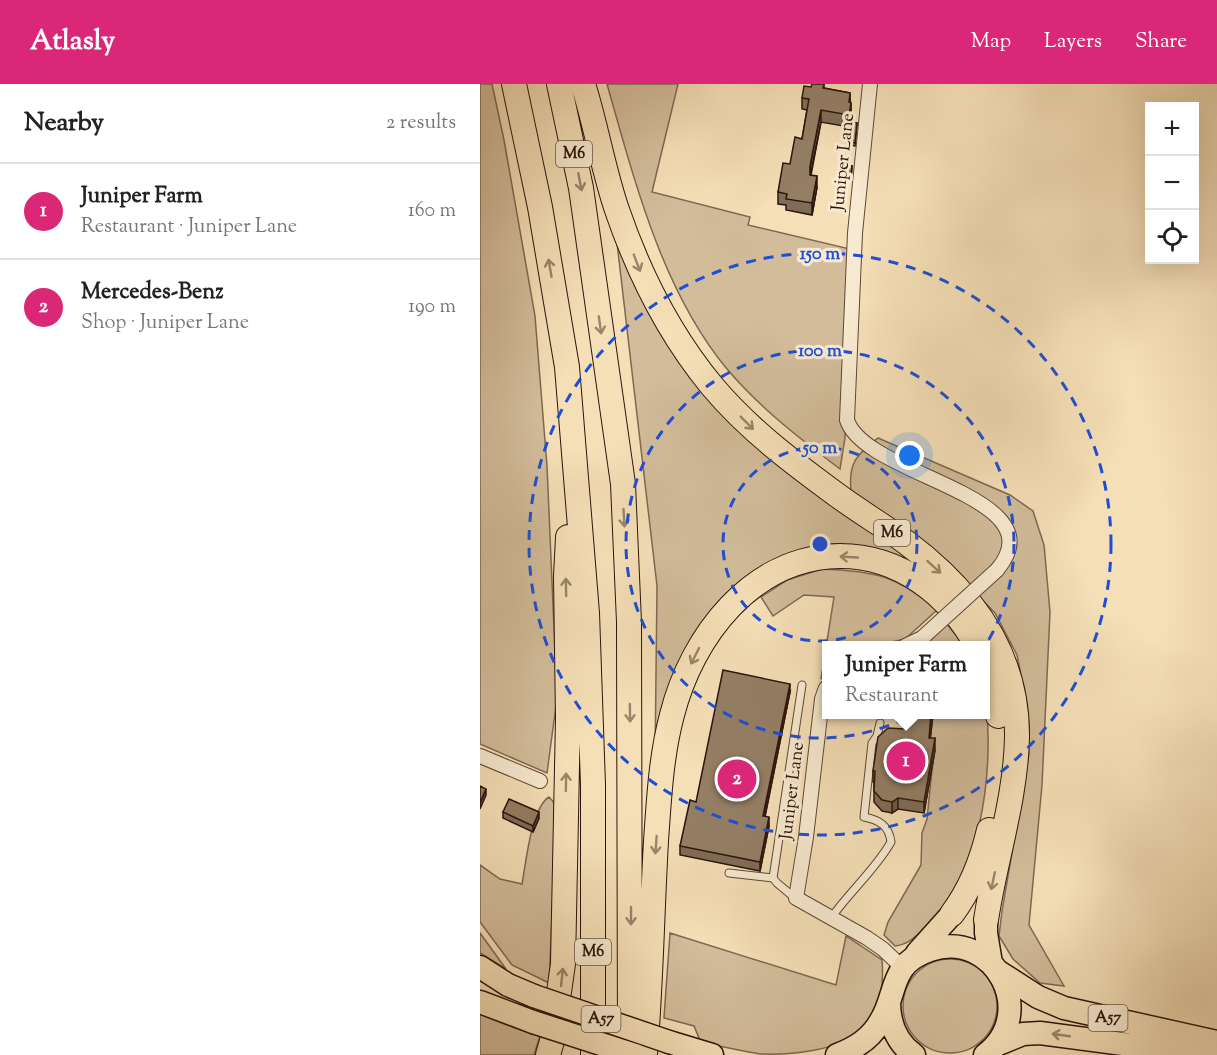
<!DOCTYPE html>
<meta charset="utf-8">
<style>
:root{--surface:#fff;--page:#f6f6f6;--text:#222;--muted:#767676;--line:#e0e0e0;--accent:#db2777}
body{margin:0;font-family:"Sorts Mill Goudy",serif;background:var(--page);color:var(--text)}
.controls{position:absolute;right:18px;top:18px;display:grid;overflow:hidden;border-radius:0px;box-shadow:0 6px 24px #0002}
.controls button{width:54px;height:54px;display:grid;place-items:center;padding:0;border:0;border-bottom:2px solid var(--line);background:var(--surface);color:var(--text);font:30px sans-serif}
.you{position:absolute;left:430px;top:372px;width:21px;height:21px;margin:-15px;border:4px solid #fff;border-radius:50%;background:#1a73e8;box-shadow:0 0 0 9px #1a73e833}
.badge{display:grid;place-items:center;width:39px;height:39px;border-radius:50%;background:var(--accent);color:#fff;font-size:20px;font-weight:700}
.pin{position:absolute;translate:-50% -50%;border:3px solid #fff;box-shadow:0 2px 6px #0006}
.popup{position:absolute;left:342px;top:557px;width:168px;height:78px;box-sizing:border-box;display:grid;place-content:center;border-radius:0px;background:var(--surface);filter:drop-shadow(0 2px 4px #0005);font-size:20px;white-space:nowrap;color:var(--muted)}
.popup b{font-size:22px;color:var(--text)}
.popup::after{content:'';position:absolute;left:50%;top:100%;margin-left:-12px;border:12px solid transparent;border-top-color:var(--surface)}
.list{margin:0;padding:0;list-style:none}
h2{display:flex;justify-content:space-between;align-items:center;height:78px;margin:0;padding:0 24px;font-size:26px}
h2 small{font-size:20px;font-weight:400;color:var(--muted)}
.list li{display:grid;grid-template-columns:39px 1fr auto;gap:18px;align-items:center;box-sizing:border-box;height:96px;padding:0 24px;border-top:2px solid var(--line)}
.list b{display:block;font-size:22px;white-space:nowrap}
.list p{margin:0;font-size:20px;white-space:nowrap;color:var(--muted)}
.list em{font-size:20px;font-style:normal;color:var(--muted)}
.icon{flex:none;width:33px;height:33px;fill:none;stroke:currentColor;stroke-width:2;stroke-linecap:round;stroke-linejoin:round}
.map{position:relative;flex:none;width:737px;height:971px;overflow:hidden}
header{display:flex;align-items:center;gap:36px;box-sizing:border-box;height:84px;padding:0 30px;background:var(--accent);color:#fff}
header strong{font-size:28px}
nav{display:flex;gap:33px;margin-inline-start:auto;font-size:21px}
main{display:flex}
aside{flex:1;background:var(--surface)}
.map>svg:first-child{display:block}
.green{fill:#d2bc9a;stroke:#7e6852;stroke-width:1.5}
.lines{fill:none;stroke-linecap:round;stroke-linejoin:round}
.service-casing{stroke:#5d4736;stroke-width:9}
.minor-casing{stroke:#5d4736;stroke-width:16}
.trunk-casing{stroke:#2a140b;stroke-width:25}
.motorway-casing{stroke:#2a140b;stroke-width:26}
.service{stroke:#f8ead0;stroke-width:7}
.minor{stroke:#f8ead0;stroke-width:14}
.trunk{stroke:#f5dfb7;stroke-width:22}
.motorway{stroke:#f5dfb7;stroke-width:24}
.minor-bridge-casing{stroke:#5d4736;stroke-width:16;stroke-linecap:butt}
.trunk-bridge-casing{stroke:#2a140b;stroke-width:25;stroke-linecap:butt}
.minor-bridge{stroke:#f8ead0;stroke-width:14}
.trunk-bridge{stroke:#f5dfb7;stroke-width:22}
.wall{fill:#7f6c56;stroke:#2a140b;stroke-width:1.5}
.shaded-wall{fill:#685846;stroke:#2a140b;stroke-width:1.5}
.building{fill:#947e64;stroke:#2a140b;stroke-width:1.5}
.oneway{stroke:#9a846a}
.ring{fill:none;stroke:#1d4ed8;stroke-width:3;stroke-dasharray:10 8}
.labels{text-anchor:middle;dominant-baseline:central;stroke-width:6;stroke-linejoin:round;paint-order:stroke}
.shield{fill:#f8ead0;stroke:#685446;stroke-width:1.5}
.shield-label{font-size:16px;font-weight:bold;fill:#2a140b}
.street-label{font-size:18px;fill:#2a140b;stroke:#f8ead0}
.centre{fill:#1d4ed8;stroke:#f8ead0;stroke-width:3}
.ring-label{font-size:18px;text-anchor:middle;font-weight:bold;fill:#1d4ed8;stroke:#f8ead0;stroke-width:6;stroke-linejoin:round;paint-order:stroke}
</style>
<header>
<strong>Atlasly</strong>
<nav><a>Map</a><a>Layers</a><a>Share</a></nav>
</header>
<main>
<aside>
<h2>Nearby<small>2 results</small></h2>
<ul class="list">
<li><span class="badge">1</span><div><b>Juniper Farm</b><p>Restaurant · Juniper Lane</p></div><em>160 m</em></li>
<li><span class="badge">2</span><div><b>Mercedes-Benz</b><p>Shop · Juniper Lane</p></div><em>190 m</em></li>
</ul>
</aside>
<div class="map">
<svg width="737" height="971" viewBox="0 0 737 971">
<rect width="100%" height="100%" fill="#f5dfb7"/>
<filter id="stains"><feTurbulence type="fractalNoise" baseFrequency=".00333" numOctaves="4"/><feColorMatrix values="0 0 0 0 .2 0 0 0 0 .09 0 0 0 0 .02 0 0 0 .5 -.17"/></filter>
<radialGradient id="worn" r=".72"><stop offset=".6" stop-color="#630" stop-opacity="0"/><stop offset="1" stop-color="#630" stop-opacity=".3"/></radialGradient>
<path class="green" d="M0,0H12L24,56L55,232L67,382L77,614L67,689L0,660Z
M127,0H198L172,108L270,133L268,141L370,165L365,354L360,385C319,354 280,324 247,285C182,207 154,95 127,0Z
M135,142L199,272L431,473L459,502L396,468L266,496L175,678L177,502Z
M398,354L530,411L553,427L564,461L570,528L562,701L549,841L584,902L560,899L533,875L519,852L522,827L549,670L546,616L537,571L515,529L463,475L371,407C368,378 377,371 398,354Z
M342,485C394,487 416,491 457,526L425,555L398,561L346,562V588L341,595L354,513L324,511L293,532L281,513L307,496Z
M466,539L484,561L441,562Z
M506,618C514,689 501,798 443,846C434,854 427,861 415,862L404,851L408,838L441,781L442,749L447,735L454,666H449L453,631L506,630Z
M69,713L77,722L69,899L32,881L0,838V781L20,795L42,800C46,779 51,724 69,713Z
M0,849L26,885L0,869Z
M190,849L356,901L366,852L402,876C404,899 401,929 383,946C359,967 310,971 280,970C261,967 241,962 221,959L214,942L184,934Z
M423 922a47 47 0 1 1 94 0a47 47 0 1 1-94 0Z
M0,930L25,940L60,952L54,971H0Z"/>
<g class="lines">
<defs>
<path id="service" d="M249,789L293,794
M315,814L297,799L293,794L322,601
M351,834C370,807 395,786 411,758C409,742 400,736 384,733L392,659L397,652L400,639"/>
<path id="minor" d="M390,0L375,149L367,336C385,393 580,411 517,486
M425,562L442,554
M346,604L342,615L326,753L316,814L387,854L403,865L423,884
M0,672L60,697"/>
<path id="trunk" d="M506,836V849L511,879
M437,869L472,830
M0,883L28,901L54,912
M519,888L558,913L584,924L737,958
M0,918L53,938
M409,918C409,938 416,958 434,971
M189,958L232,971
M516,961L543,950L560,949L680,965L733,968
M357,971C374,965 391,954 400,938C418,910 408,880 450,866C514,844 560,930 505,971"/>
<path id="motorway" d="M34,0L60,123L87,283L107,529L113,701V971
M79,0L101,104L143,400L149,538L150,971
M103,0C116,41 123,85 137,126C159,190 189,250 232,302C268,345 312,378 357,411C380,428 404,442 427,459C491,507 538,570 537,653C536,714 515,776 506,836
M506,579L514,603L518,632
M472,830C490,806 502,776 509,746
M165,970C171,899 172,828 176,757C179,715 181,672 192,631C212,552 272,473 360,472C421,472 469,511 497,562
M68,971L72,957L83,880L88,634L86,492L88,453"/>
</defs>
<use href="#service" class="service-casing"/>
<use href="#minor" class="minor-casing"/>
<use href="#trunk" class="trunk-casing"/>
<use href="#motorway" class="motorway-casing"/>
<use href="#service" class="service"/>
<use href="#minor" class="minor"/>
<use href="#trunk" class="trunk"/>
<use href="#motorway" class="motorway"/>
<defs>
<path id="minor-bridge" d="M442,554L517,486"/>
<path id="trunk-bridge" d="M54,912L189,958
M53,938L155,971"/>
</defs>
<use href="#minor-bridge" class="minor-bridge-casing"/>
<use href="#trunk-bridge" class="trunk-bridge-casing"/>
<use href="#minor-bridge" class="minor-bridge"/>
<use href="#trunk-bridge" class="trunk-bridge"/>
</g>
<path class="wall" d="M344,0V4L370,9L371,30L369,43L341,38L331,91L337,103L332,131L306,126V121L298,120V108L322,55L327,26L322,25V14Z
M370,38L377,39L375,62L368,61Z
M364,81L372,82L371,97L363,96Z
M310,608L285,733L289,742L280,787L200,771V762L216,718Z
M427,630H453L450,654L455,666L444,729L418,725L412,729L402,727L394,718V698H393V687L426,645Z
M23,728L59,734L53,748L23,734Z"/>
<path class="shaded-wall" d="M371,19V30L369,43V31Z
M341,26V38L330,93V102V82Z
M337,92V103L332,131V119Z
M310,600V608L283,741V732Z
M451,630H453L449,666V654Z
M455,654V666L444,729V718Z
M6,705V711L0,725V719Z
M418,714V725L412,729V718Z
M59,728V734L53,748V742Z
M289,733V742L280,787V778Z"/>
<path class="building" d="M332,0H344L343,4L370,9L369,18L371,19L369,31L341,26L330,82V91L337,92L332,119L306,115L307,110L298,108L303,79L310,80L315,53L322,55L329,15L322,14L324,2L331,3Z
M370,38L377,39L375,59L368,58Z
M364,81L372,82L371,94L363,93Z
M243,586L310,600L283,732L289,733L280,778L200,762L210,716L216,718Z
M427,630H451L449,654H455L444,718L418,714L412,718L402,716L394,707L395,687H393L398,653L408,644L426,645Z
M0,702L6,705L0,719Z
M29,715L59,728L53,742L23,728Z"/>
<defs><path id="oneway-shaft" d="M-6 0H5M1.5-3L5.5 0L1.5 3" fill="none" stroke-width="1.6" stroke-linecap="round" stroke-linejoin="round" transform="scale(1.5)"/></defs>
<g class="oneway">
<use href="#oneway-shaft" transform="translate(100 98) rotate(79)"/>
<use href="#oneway-shaft" transform="translate(157 179) rotate(69)"/>
<use href="#oneway-shaft" transform="translate(70 184) rotate(-100)"/>
<use href="#oneway-shaft" transform="translate(120 241) rotate(82)"/>
<use href="#oneway-shaft" transform="translate(267 339) rotate(45)"/>
<use href="#oneway-shaft" transform="translate(144 434) rotate(87)"/>
<use href="#oneway-shaft" transform="translate(369 473) rotate(-177)"/>
<use href="#oneway-shaft" transform="translate(454 483) rotate(42)"/>
<use href="#oneway-shaft" transform="translate(86 503) rotate(-91)"/>
<use href="#oneway-shaft" transform="translate(215 572) rotate(117)"/>
<use href="#oneway-shaft" transform="translate(150 629) rotate(89)"/>
<use href="#oneway-shaft" transform="translate(86 698) rotate(-89)"/>
<use href="#oneway-shaft" transform="translate(176 761) rotate(94)"/>
<use href="#oneway-shaft" transform="translate(513 797) rotate(102)"/>
<use href="#oneway-shaft" transform="translate(151 832) rotate(90)"/>
<use href="#oneway-shaft" transform="translate(82 893) rotate(-84)"/>
<use href="#oneway-shaft" transform="translate(581 951) rotate(-172)"/>
</g>
<g class="ring">
<circle cx="340" cy="460" r="97"/>
<circle cx="340" cy="460" r="194"/>
<circle cx="340" cy="460" r="291"/>
</g>
<g class="labels">
<g class="shield">
<rect x="76" y="57" width="36" height="26" rx="4.5"/>
<rect x="394" y="436" width="36" height="26" rx="4.5"/>
<rect x="95" y="855" width="36" height="26" rx="4.5"/>
<rect x="608.5" y="921" width="39" height="26" rx="4.5"/>
<rect x="101.5" y="922" width="39" height="26" rx="4.5"/>
</g>
<g class="shield-label">
<text x="94" y="70">M6</text>
<text x="412" y="449">M6</text>
<text x="113" y="868">M6</text>
<text x="628" y="934">A57</text>
<text x="121" y="935">A57</text>
</g>
<g class="street-label">
<text transform="translate(364 78) rotate(-84)">Juniper Lane</text>
<text transform="translate(313 707) rotate(-83)">Juniper Lane</text>
</g>
</g>
<circle cx="340" cy="460" r="9" class="centre"/>
<g class="ring-label">
<text x="340" y="175">150 m</text>
<text x="340" y="272">100 m</text>
<text x="340" y="369">50 m</text>
</g>
<rect width="100%" height="100%" filter="url(#stains)"/>
<rect width="100%" height="100%" fill="url(#worn)"/>
</svg>
<div class="controls">
<button>+</button>
<button>−</button>
<button><svg class="icon" aria-label="locate" viewBox="0 0 24 24"><circle cx="12" cy="12" r="6"/><path d="M12 2v4M12 18v4M2 12h4M18 12h4"/></svg></button>
</div>
<div class="you"></div>
<div class="pin badge" style="left:426px;top:677px">1</div>
<div class="popup"><b>Juniper Farm</b>Restaurant</div>
<div class="pin badge" style="left:257px;top:695px">2</div>
</div>
</main>
